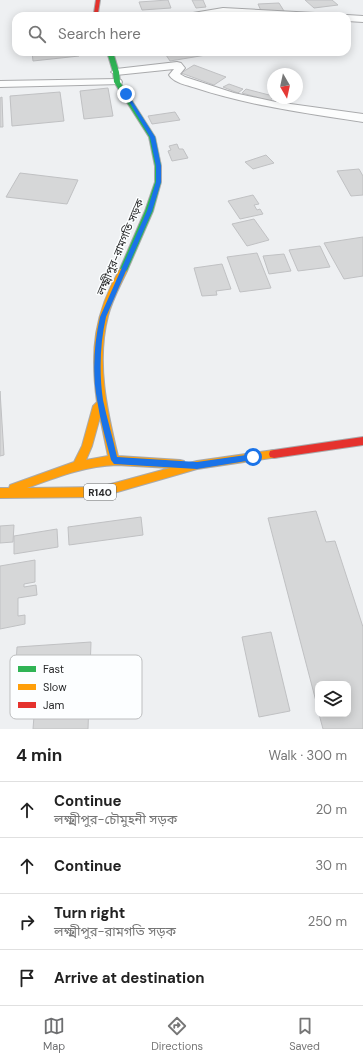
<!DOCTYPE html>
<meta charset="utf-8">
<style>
:root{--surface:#fff;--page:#f6f6f6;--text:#222;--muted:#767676;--line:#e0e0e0;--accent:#6e6f71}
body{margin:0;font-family:"DM Sans","Noto Sans Bengali",sans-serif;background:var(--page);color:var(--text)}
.controls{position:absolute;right:12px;bottom:12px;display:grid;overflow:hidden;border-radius:8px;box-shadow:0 2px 10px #0003}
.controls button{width:36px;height:36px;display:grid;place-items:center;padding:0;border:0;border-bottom:1px solid var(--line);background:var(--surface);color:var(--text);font:20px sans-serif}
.compass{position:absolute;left:267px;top:68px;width:36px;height:36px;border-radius:50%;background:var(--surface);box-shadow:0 2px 10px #0003;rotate:171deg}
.stop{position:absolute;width:12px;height:12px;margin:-9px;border:3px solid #1a73e8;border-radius:50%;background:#fff}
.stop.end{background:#1a73e8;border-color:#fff;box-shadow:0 1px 4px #0008}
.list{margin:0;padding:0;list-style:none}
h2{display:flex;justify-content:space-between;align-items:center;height:52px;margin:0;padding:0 16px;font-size:17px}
h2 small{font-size:13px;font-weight:400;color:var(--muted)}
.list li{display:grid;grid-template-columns:26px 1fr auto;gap:12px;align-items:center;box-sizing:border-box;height:56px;padding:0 16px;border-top:1px solid var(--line)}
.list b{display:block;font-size:15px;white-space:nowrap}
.list p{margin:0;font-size:13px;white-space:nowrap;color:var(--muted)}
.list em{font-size:13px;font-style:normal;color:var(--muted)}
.icon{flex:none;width:22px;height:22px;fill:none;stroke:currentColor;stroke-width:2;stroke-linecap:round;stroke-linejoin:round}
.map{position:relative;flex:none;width:363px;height:729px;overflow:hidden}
.search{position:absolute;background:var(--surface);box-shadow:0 2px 10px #0003;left:12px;right:12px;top:12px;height:44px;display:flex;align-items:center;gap:10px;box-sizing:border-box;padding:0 14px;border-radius:12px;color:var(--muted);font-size:15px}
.sheet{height:276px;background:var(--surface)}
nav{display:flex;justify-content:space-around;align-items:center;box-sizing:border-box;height:56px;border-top:1px solid var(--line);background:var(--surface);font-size:11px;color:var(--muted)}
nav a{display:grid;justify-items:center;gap:2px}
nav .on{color:var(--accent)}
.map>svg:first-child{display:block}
.building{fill:#d6d7d8;stroke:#c0c1c3}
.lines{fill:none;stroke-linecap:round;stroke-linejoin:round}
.street-casing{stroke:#a9aaac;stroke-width:2}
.fast-casing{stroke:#a9aaac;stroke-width:2}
.slow-casing{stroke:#a9aaac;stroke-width:2}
.jam-casing{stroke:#a9aaac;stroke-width:2}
.street{fill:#fcfdfd;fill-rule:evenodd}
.fast{fill:#30b455;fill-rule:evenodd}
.slow{fill:#ff9f0a;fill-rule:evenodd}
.jam{fill:#e5322d;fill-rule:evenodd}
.route{fill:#1a73e8}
.labels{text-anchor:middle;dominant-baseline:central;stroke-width:3;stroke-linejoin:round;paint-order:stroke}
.shield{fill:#fcfeff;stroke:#686a6b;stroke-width:1}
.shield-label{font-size:10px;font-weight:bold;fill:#292a2b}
.street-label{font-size:11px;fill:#292a2b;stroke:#fcfeff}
.key{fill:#fcfeff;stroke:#bdbebf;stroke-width:1}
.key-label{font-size:11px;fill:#292a2b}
</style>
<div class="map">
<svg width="363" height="729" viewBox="0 0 363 729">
<rect width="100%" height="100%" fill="#eef0f2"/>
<path class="building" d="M168,0L171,8L142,10L139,2Z
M192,0H203L206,7L196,8Z
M305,0H332L338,5L314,8Z
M279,3L284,11L262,13L258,4Z
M32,52H78L79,56L33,61Z
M164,52H210L212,54L170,61Z
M194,65L226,77L214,85L181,73Z
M229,84L243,89L238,93L223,87Z
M108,88L113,116L84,119L80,91Z
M246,89L273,96V97L270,101L242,93Z
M60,92L64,121L12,126L10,96Z
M2,97L3,127H0V98Z
M175,112L180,120L152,124L148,116Z
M177,144L179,149H183L188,158L172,161L168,151L171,150L169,146Z
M266,155L274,163L253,169L245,162Z
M359,169L363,176V195L351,196L337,171Z
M20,173L78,180L67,204L6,197Z
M253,195L259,204L254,205L257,210L260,209L263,214L240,219L228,201Z
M254,219L269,240L247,246L232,224Z
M363,237V276L344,279L324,243Z
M320,246L330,267L298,271L289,250Z
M257,253L271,288L240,292L227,257Z
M284,254L291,271L269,274L263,256Z
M222,264L231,289L216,291L217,295L202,296L194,268Z
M0,391L4,455L0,456Z
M316,511L326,542L335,541L363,627V729H323L319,714H348V684H318V709L268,518Z
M141,517L143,535L69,545L68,527Z
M14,525L13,542L0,543V526Z
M57,529L58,547L14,554V536Z
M35,560V582L24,584V587L36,585L37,595L18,598V616L25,615V624L0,629V566Z
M271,632L290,711L259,717L242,637Z
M91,642L88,729H33L38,663L16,664L17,647Z"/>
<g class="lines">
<defs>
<path id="street" d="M223,8L315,13L320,16H263L223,14L210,16H188L193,13Z
M347,15L363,16V22L347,21V16H344Z
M177,62L181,63L185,68L180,74L185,77L234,93L276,102L363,114V122C306,113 251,106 196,88C187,85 174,83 169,75L174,69L116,75L111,72L116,69Z
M117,79L121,80L122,82L121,84L0,87V81Z"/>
<path id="fast" d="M107,52H113L119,72L120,82L155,137L161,166V182L153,211L127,271L123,274L119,271L145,211L155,182V166L149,137L114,82L113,72Z"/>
<path id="slow" d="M123,268L127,271C120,286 112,300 108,316C96,362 107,411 118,456L180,460L184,461L185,464L197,461L274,450L278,451L279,454L278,457L197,469L100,497L0,498V488H9L10,485L74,462L82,446L93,406L97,402C90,351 94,314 120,269ZM100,417L108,456L86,460L92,446ZM117,465L170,468L100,487L27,488C57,477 85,466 117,465Z"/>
<path id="jam" d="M96,0H100L98,13L101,16H95L94,13Z
M363,437V445L274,458L270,457L269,454L270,451L274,450Z"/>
</defs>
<use href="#street" class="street-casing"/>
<use href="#fast" class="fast-casing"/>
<use href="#slow" class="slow-casing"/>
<use href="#jam" class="jam-casing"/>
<use href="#street" class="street"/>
<use href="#fast" class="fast"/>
<use href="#slow" class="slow"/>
<use href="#jam" class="jam"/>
</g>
<path class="route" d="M124,93H127L155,137L161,166V182L152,211L106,317C100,343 99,373 103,400C107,419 113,438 117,457L197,462L253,454L257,457L253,460L197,469L114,464L111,460C106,440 100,420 97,400C92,373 94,343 100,317L147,211L156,182V166L150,137Z"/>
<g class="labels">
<rect class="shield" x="84" y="484" width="32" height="16" rx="3"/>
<g class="shield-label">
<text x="100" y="492">R140</text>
</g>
<g class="street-label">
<text transform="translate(120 247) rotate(-67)">লক্ষ্মীপুর-রামগতি সড়ক</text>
</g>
</g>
<rect x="10" y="655" width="132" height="64" rx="6" class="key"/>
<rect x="18" y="666" width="18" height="6" fill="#30b455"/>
<rect x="18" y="684" width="18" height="6" fill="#ff9f0a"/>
<rect x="18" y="702" width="18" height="6" fill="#e5322d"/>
<g class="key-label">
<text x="43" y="673">Fast</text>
<text x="43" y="691">Slow</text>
<text x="43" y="709">Jam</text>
</g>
</svg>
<div class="controls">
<button><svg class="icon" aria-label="layers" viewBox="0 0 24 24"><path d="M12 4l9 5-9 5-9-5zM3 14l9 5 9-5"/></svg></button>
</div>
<svg class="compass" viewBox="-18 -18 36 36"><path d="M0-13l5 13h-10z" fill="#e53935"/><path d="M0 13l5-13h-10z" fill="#767676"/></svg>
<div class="stop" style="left:253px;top:457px"></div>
<div class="stop end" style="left:126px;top:94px"></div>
<div class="search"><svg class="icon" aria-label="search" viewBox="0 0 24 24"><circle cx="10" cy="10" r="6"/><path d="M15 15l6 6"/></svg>Search here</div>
</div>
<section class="sheet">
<h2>4 min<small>Walk · 300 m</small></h2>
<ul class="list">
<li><svg class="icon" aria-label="ahead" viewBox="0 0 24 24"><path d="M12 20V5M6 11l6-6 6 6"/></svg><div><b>Continue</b><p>লক্ষ্মীপুর-চৌমুহনী সড়ক</p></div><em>20 m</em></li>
<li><svg class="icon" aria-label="ahead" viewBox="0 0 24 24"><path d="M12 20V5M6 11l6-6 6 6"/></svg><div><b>Continue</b></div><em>30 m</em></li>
<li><svg class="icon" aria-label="right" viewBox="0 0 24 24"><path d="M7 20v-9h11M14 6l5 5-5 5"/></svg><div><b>Turn right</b><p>লক্ষ্মীপুর-রামগতি সড়ক</p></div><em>250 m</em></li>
<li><svg class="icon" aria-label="arrive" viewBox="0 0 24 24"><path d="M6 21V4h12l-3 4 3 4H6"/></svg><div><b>Arrive at destination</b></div></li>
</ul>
</section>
<nav>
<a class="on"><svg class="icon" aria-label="map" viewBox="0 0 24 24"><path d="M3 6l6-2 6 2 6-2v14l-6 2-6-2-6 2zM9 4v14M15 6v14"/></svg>Map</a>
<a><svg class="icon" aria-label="directions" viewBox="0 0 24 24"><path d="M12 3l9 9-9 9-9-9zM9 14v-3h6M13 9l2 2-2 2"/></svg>Directions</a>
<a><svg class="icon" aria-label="saved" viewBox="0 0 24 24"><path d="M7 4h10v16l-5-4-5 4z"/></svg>Saved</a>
</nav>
